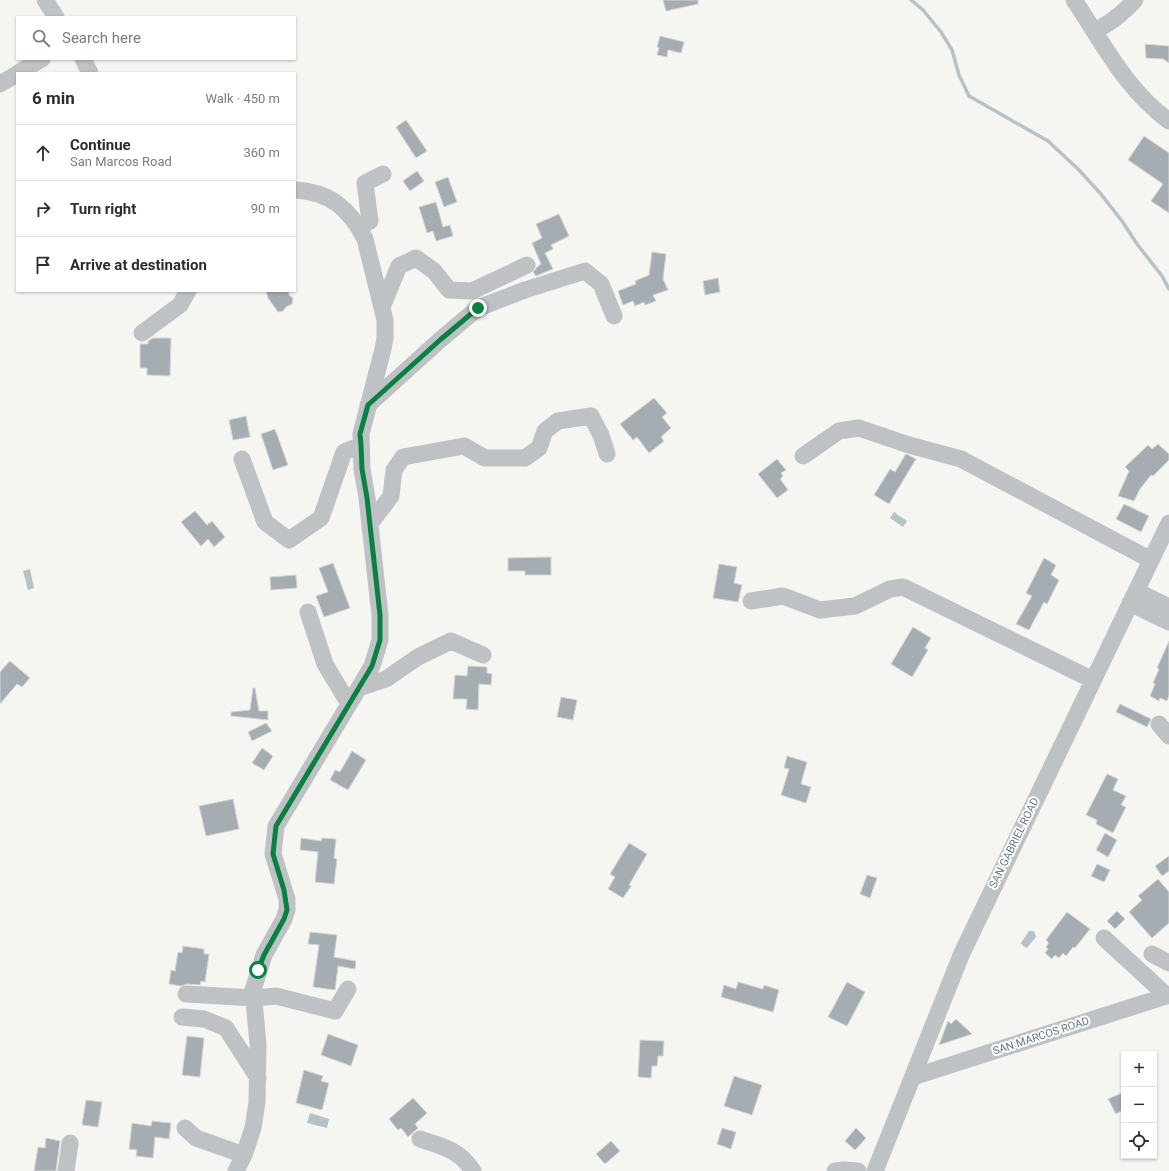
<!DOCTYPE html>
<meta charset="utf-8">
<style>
:root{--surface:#fff;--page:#f2f2f3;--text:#2b2b33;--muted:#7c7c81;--line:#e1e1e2}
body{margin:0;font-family:Roboto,sans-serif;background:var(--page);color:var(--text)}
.controls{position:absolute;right:12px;bottom:12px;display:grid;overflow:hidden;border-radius:0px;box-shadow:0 1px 3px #0004}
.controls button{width:36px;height:36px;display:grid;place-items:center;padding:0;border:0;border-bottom:1px solid var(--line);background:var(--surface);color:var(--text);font:20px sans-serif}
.stop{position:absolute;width:12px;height:12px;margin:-9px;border:3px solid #0b8043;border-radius:50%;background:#fff}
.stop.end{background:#0b8043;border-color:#fff;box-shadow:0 1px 4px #0008}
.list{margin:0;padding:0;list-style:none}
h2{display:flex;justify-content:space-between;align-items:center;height:52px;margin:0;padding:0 16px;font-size:17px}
h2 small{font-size:13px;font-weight:400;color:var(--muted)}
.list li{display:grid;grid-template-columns:26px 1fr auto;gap:12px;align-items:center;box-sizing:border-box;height:56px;padding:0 16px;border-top:1px solid var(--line)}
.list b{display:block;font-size:15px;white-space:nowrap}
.list p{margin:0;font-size:13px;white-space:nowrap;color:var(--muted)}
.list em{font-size:13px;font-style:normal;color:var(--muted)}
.icon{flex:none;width:22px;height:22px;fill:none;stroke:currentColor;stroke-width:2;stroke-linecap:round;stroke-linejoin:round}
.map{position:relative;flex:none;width:1169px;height:1171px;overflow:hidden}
.search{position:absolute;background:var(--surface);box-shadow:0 1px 3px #0004;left:16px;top:16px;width:280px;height:44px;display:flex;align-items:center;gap:10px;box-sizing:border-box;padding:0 14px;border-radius:0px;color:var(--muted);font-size:15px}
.panel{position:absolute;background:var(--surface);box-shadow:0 1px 3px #0004;left:16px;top:72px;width:280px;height:220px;border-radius:0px}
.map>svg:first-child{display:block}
.water{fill:#b5c2c6}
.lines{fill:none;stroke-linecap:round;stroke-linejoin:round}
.stream{stroke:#b5c2c6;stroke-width:3.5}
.building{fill:#a5adb2;stroke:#d6d6d4}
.minor{stroke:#bec2c5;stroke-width:17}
.route{stroke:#0b8043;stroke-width:5}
.labels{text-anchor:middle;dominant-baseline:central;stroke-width:4;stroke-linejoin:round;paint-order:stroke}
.street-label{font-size:11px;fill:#657681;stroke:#fff}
</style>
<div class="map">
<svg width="1169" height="1171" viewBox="0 0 1169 1171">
<rect width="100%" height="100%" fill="#f5f5f2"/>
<path class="water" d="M894,512L907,521L903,527L890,518Z
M30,569L34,588L28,590L23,571Z
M1029,931H1034L1036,937L1027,948L1023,946L1021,943Z
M310,1113L329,1119L327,1128L307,1123Z"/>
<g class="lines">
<path class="stream" d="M911,0L923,10L941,32L952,50L959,75L969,96L1048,141L1078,169L1100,193L1122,221L1137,244L1162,276L1169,289"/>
</g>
<path class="building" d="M663,0H698V4L666,11Z
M660,36L684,42L681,53L668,50L667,57L657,55L659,48L657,47Z
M1145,44L1169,46V63L1163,59L1146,58Z
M406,120L427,151L416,158L396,127Z
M1144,136L1169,153V213L1151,201L1163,184L1128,160Z
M417,171L424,181L410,191L403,181Z
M448,177L457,202L444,207L435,182Z
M436,202L443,227L450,225L453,236L436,241L433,231L427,233L419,207Z
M559,214L569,236L551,245L553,249L545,253L553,269L536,276L533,272L537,267L541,264L532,243L542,238L536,224Z
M652,252L666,254L663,279L668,290L653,295L656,301L645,305L644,302L635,306L633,301L623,305L618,291L636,284L635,281L649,275Z
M718,278L720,292L705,295L703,281Z
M266,291H289V295L293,298L292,304L286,307L283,311L278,312L268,298Z
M153,338H171L170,376L147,375V368H140V344H148V341Z
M654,398L667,413L662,417L671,428L661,437L664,441L649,453L637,437L633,440L620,424Z
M246,416L250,437L233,440L229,420Z
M275,429L288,465L273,470L261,434Z
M1158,444L1169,454V460L1153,476L1151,475L1140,489L1134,501L1118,496L1129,471L1125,467L1148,445L1152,449Z
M906,454L916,459L889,504L874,495L890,469L895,472Z
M777,459L786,470L781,473L783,476L780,479L788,490L777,498L758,474Z
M1124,504L1149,516L1141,532L1116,519Z
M195,511L207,525L212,521L225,537L214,547L208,539L201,546L181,522Z
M551,557V575H525V571H508V558Z
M1044,558L1056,565L1051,575L1059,580L1047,604L1044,602L1029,630L1016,624L1032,596L1026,593Z
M333,563L350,608L324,617L316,596L328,592L319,568Z
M719,564L737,567L734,583L742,585L738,602L713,598Z
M296,575L297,588L271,590L270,577Z
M913,627L931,638L925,648L928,650L912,677L891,664Z
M1169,641V695L1167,701L1160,698L1159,701L1150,696L1155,684L1153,683L1159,669L1157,668Z
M10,661L30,678L22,687L17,684L0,704V672Z
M468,666L487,667V673L492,674L491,685L479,684L478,710L466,709L467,699H453L455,675L467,676Z
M253,688H255L259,711H268V720L231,716V712L250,710Z
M561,697L577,700L573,720L557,717Z
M1120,704L1151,719L1147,727L1116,712Z
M266,723L272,731L252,741L248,732Z
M262,748L273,756L264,770L252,763Z
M352,751L366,760L348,790L330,780L335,770L340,772Z
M787,756L807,762L801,784L811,787L806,803L781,795L789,769L784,768Z
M1107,774L1118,779L1113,790L1126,796L1121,805L1126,807L1113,833L1096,824L1097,820L1086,815Z
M233,799L239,829L206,836L199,806Z
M1105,833L1117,840L1108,857L1096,850Z
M301,838L321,841L322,838L336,839L334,858L337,859L334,884L315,882L318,852L300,850Z
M629,843L647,854L629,885L631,886L623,898L608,889L615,877L610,874Z
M1169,856V871L1162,876L1155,866Z
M1097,864L1110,870L1104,882L1091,876Z
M867,875L877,878L870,898L860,894Z
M1158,879L1169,892V923L1152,938L1129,912L1142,900L1138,896Z
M1117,911L1125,919L1115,929L1107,921Z
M1067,912L1090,929L1075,948L1073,947L1066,956L1063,953L1059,958L1055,955L1052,959L1045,953L1048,949L1046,947L1049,943L1046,940Z
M310,932L337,935L334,957L356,961L355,969L338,966L335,990L313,987L319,945L308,944Z
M183,946L204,949V954H209L205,982L201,981L200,985L187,984L181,986L169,984L171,970L175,971L178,952L182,953Z
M738,982L763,989L764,985L779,990L773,1012L721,997L724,985L736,989Z
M847,982L865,992L847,1026L828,1017Z
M956,1019L972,1034L939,1045L948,1021L951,1024Z
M328,1034L358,1045L351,1066L321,1055Z
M187,1036L204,1038L200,1077L182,1075Z
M640,1040L664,1041L663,1056H658L657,1066H652L651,1078L638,1077Z
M304,1070L323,1076L321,1081L329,1083L322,1110L296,1103Z
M734,1076L762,1085L752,1115L724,1106Z
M1124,1092V1109L1116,1114L1108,1099Z
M413,1098L427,1113L415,1124L418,1128L408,1137L401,1128L398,1130L389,1119Z
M86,1100L102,1102L98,1127L82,1125Z
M152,1121L171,1123L169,1139L155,1137L153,1158L136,1156L137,1150L129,1149L132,1123L151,1126Z
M722,1128L736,1132L731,1149L717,1144Z
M856,1128L866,1138L855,1150L845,1141Z
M46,1138L60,1141L56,1171H34L38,1147L45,1148Z
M611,1141L620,1151L605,1164L596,1154Z"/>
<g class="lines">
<path class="minor" d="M45,0L56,17
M1074,0C1103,43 1126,90 1169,121
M1094,31C1110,24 1124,12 1135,0
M83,59L90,73
M18,73L42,59
M0,84L17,74
M359,227L370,221L365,183L383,174
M382,307L399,266L416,258L434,271L449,290L472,291L527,265
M142,333L180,305L188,291
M368,405L440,340L478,308L525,290L585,271L601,284L614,316
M803,456L839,431L859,428L909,445L961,459L1151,560
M242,459L265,522L289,540L321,518L344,452L361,445
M370,524L391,496L394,470L403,457L464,446L485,458H525L539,448L545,431L558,421L591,416L601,435L607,454
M1136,591L1169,607
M751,601L783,596L820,610L855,606L890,589L903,587L1093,680
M1130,603L1169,622
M308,612L325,664L349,704
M359,688L386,679L418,657L451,641L483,655
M1159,724L1169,736
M1104,938L1167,996
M1152,954L1169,963
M186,994L254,998L276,996L335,1011L348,989
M182,1017L204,1019L226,1028L258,1078
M913,1077L1169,995
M185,1128L196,1138L244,1155
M420,1139C442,1146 460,1150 473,1171
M66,1171L70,1143
M236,1171L244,1155L253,1128L257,1102L258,1044L253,990L264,955L284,919L287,910V899L273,854L276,826L372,666L380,640V615L367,498L362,469L361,434L383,349L385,338V320L365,239C349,208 330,192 295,190
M835,1171L844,1170L858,1171
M875,1171L962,953L1169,523"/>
</g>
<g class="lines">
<path class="route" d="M258,970L264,955L284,919L287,910L284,890L273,854L276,826L372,666L380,640V615L367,498L362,469L361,445L360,434L368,405L440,340L478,308"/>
</g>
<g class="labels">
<g class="street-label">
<text transform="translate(1014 843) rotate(-64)">SAN GABRIEL ROAD</text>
<text transform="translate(1041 1036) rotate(-18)">SAN MARCOS ROAD</text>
</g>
</g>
</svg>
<div class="controls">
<button>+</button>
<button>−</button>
<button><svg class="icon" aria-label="locate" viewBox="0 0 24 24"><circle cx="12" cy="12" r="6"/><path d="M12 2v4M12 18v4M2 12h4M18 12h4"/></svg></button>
</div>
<div class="stop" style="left:258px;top:970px"></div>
<div class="stop end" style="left:478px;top:308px"></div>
<div class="search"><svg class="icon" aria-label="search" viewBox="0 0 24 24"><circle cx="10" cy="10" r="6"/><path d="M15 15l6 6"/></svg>Search here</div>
<section class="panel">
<h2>6 min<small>Walk · 450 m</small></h2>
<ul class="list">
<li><svg class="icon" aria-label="ahead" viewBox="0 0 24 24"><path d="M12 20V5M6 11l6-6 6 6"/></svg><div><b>Continue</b><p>San Marcos Road</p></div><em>360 m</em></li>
<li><svg class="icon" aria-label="right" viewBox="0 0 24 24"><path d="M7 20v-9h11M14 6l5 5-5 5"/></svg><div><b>Turn right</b></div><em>90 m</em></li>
<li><svg class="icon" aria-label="arrive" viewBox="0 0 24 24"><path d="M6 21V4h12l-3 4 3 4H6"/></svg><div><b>Arrive at destination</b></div></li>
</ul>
</section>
</div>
